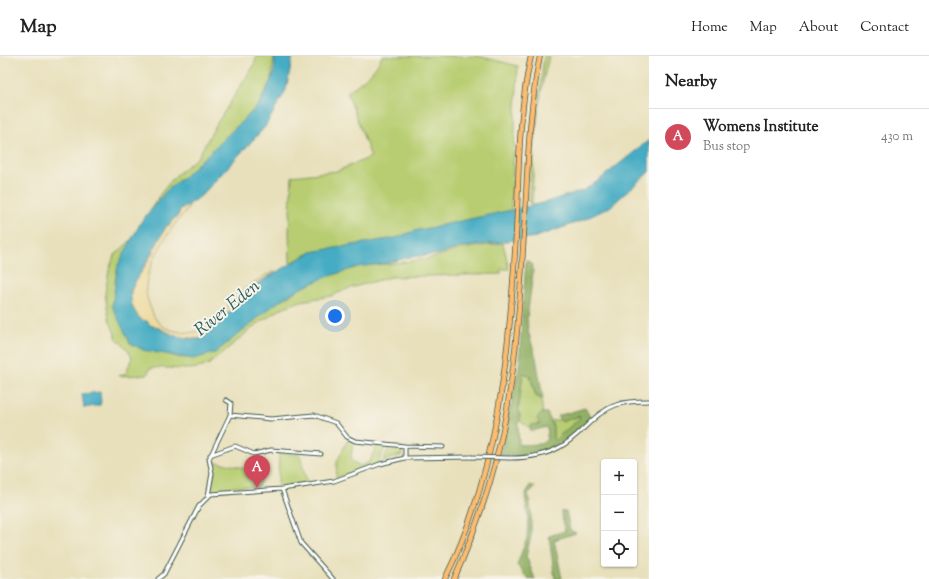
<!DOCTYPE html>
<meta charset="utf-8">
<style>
:root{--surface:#fff;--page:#f2f2f2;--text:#222;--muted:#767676;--line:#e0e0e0;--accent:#d1495b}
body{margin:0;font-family:"Sorts Mill Goudy",serif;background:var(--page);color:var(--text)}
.controls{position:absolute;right:12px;bottom:12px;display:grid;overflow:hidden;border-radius:4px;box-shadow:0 1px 3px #0004}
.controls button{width:36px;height:36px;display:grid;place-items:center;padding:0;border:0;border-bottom:1px solid var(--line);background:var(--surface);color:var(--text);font:20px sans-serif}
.you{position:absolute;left:335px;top:260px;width:14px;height:14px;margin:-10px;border:3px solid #fff;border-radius:50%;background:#1a73e8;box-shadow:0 0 0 6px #1a73e833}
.badge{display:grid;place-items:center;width:26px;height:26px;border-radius:50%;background:var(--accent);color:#fff;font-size:13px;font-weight:700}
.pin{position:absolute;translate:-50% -33px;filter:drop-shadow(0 1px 2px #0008)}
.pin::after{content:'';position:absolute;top:21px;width:14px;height:12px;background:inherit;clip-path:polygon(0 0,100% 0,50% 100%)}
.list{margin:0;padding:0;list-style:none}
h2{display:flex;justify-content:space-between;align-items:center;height:52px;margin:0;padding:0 16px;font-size:17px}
h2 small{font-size:13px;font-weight:400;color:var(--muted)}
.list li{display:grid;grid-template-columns:26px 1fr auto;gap:12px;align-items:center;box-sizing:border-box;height:56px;padding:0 16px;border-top:1px solid var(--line)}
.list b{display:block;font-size:15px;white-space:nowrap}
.list p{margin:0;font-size:13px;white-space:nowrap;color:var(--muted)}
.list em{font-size:13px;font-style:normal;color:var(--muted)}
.icon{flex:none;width:22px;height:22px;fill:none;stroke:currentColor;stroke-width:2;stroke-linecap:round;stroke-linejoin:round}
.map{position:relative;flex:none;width:649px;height:523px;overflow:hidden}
header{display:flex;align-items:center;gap:24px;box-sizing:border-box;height:56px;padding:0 20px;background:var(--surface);border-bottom:1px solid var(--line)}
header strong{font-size:19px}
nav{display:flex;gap:22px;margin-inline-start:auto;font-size:14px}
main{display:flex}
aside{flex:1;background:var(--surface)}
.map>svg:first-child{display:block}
.green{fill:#b8cd71;stroke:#6c8552}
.forest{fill:#92b063;stroke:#58764c}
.sand{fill:#eeda9e;stroke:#868c69}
.water{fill:#44acc3;stroke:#32747c}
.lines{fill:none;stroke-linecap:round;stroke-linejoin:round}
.minor-casing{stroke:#3d5548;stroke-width:5}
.highway-casing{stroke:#3d5548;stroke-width:6}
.minor{stroke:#fff;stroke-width:3}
.highway{stroke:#fdbc70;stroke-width:4.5}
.minor-bridge-casing{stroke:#3d5548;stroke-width:5;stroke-linecap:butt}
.minor-bridge{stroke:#fff;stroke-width:3}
.labels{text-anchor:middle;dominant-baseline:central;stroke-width:4;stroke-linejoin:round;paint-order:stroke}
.water-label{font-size:18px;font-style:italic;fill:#2a5e5f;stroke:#f7f3e8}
</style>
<header>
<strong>Map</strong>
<nav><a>Home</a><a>Map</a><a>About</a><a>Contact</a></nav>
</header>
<main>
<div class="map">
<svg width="649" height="523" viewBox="0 0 649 523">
<rect width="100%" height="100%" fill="#f7f3e8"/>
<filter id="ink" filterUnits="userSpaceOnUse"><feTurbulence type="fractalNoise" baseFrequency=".025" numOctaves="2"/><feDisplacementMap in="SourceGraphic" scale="8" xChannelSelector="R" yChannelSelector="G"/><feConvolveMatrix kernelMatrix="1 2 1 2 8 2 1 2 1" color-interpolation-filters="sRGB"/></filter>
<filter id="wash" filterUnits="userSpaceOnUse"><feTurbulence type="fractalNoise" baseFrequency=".012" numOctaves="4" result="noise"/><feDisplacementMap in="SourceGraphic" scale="16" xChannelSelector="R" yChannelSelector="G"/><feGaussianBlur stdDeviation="0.9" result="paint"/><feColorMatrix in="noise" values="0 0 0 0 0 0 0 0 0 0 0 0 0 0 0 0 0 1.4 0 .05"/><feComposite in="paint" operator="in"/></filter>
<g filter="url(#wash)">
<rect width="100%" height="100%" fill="#e8e0bb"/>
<path class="green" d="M257,0H274L271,25L258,49L229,82L201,104L180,125L117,213L115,225V248L146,292L180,302L199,301L266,252L289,240L306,227L356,210L389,208L427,203L461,193L503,187L509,213H501V218L390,221L350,232L331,240L301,245L284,251L256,269L208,309C190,317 169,310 150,312L147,319L119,320L126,317L132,302L128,294L117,283L109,263L105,238L109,214L114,200L131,184L161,137L174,121L198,101L217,67L253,11Z
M382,0H478L518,10L511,155L415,175L395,182L312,196L290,207L289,175L292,120L337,115L371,101L347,36C360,27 376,16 382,0Z
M544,0H549C536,48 534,98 532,148L529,147L531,102Z
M523,316L530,320L536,340L541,343L543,357L540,368L530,372L520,365L518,359Z
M579,360L580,362L555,384L553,382V370L551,365L574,362Z
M348,383L353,386L351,403L353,406L361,410L370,405L377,389L384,390L385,392L378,407L336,422L337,406Z
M392,390L403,392L402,399L383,405L389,391Z
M279,397L300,399L307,428L278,431Z
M214,406C231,408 247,412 262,421L258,431H232L230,434L213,436L211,433L214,416Z"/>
<path class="forest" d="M526,204L532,208L533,216L527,262L528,275L536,302L543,343L536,340L530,320L523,317L518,353L521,363L518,367L519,389L540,388L546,385L548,375L546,371L532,375L530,374L531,369L540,368L537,362L542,357H547L553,370V382L555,384L580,362L579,360L562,366L557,360L585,352L590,361C566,390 537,402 500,399L519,312Z
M530,429L535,431L528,438L531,455V480L526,500L535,523H528L517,509L527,482L528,461L525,441Z
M561,455H566L570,474L576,477L554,484L562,523H555L549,480L565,475Z"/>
<path class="sand" d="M189,149L187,154C171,170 144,212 146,235C146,241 149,247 151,253C154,263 160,271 171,274C183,277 192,278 204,273L251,228L273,215L274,217L255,229V233L250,239L234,251L203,282L198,283L176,280L155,270H151L147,265H143C117,241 138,224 150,202C156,191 160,180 167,169H170L174,162L178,160L180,154Z"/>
<path class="water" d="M275,0H293L286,34L265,71L201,140L180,154L176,162H174L168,170L167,169L130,235L132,250L138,261L143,265H147L151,270C158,270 162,275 168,277C178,281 193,285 203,282L234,251L250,239L251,234L255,233V229L311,196L395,182L415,175L543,147L584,134L598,125L649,84V116L610,151L581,165L536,181L459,192L439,198L409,201L388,207L358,211L324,222L295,235L274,249L215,297L193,303L143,294L130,287L112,250L118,209L141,166L166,135L186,119L260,48L274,17Z
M100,336L101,346L100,349L84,352L82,338Z"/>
</g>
<g filter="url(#ink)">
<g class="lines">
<defs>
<path id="minor" d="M230,359L271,363L314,359L336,367L347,381L355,385L405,390L443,391
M405,390V402
M210,399L235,390L254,398L271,394L321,398
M510,402C528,402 544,400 560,391C581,380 593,357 616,349C626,345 638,345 649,345
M282,433L301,487L333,523
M208,440L212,417L209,403L230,359L231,347L226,344
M158,523L164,518L199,450L211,438L282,433L334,425L380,408L405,402L471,401"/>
<path id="highway" d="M445,523C498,416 510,295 516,178C519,119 518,58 531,0
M454,523C478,469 497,411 507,353C518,289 521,224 525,160C528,106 529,53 540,0"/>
</defs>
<use href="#minor" class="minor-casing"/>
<use href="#highway" class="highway-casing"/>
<use href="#minor" class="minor"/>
<use href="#highway" class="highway"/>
<defs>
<path id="minor-bridge" d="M471,401L510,402"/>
</defs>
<use href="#minor-bridge" class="minor-bridge-casing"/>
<use href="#minor-bridge" class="minor-bridge"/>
</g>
</g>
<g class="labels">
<g class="water-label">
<text transform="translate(228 253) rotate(-39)">River Eden</text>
</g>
</g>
</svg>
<div class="controls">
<button>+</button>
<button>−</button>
<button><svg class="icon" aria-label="locate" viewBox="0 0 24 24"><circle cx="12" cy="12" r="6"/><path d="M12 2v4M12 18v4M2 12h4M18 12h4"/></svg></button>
</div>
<div class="you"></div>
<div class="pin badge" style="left:257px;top:432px">A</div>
</div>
<aside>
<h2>Nearby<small></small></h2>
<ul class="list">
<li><span class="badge">A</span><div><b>Womens Institute</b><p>Bus stop</p></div><em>430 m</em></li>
</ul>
</aside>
</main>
